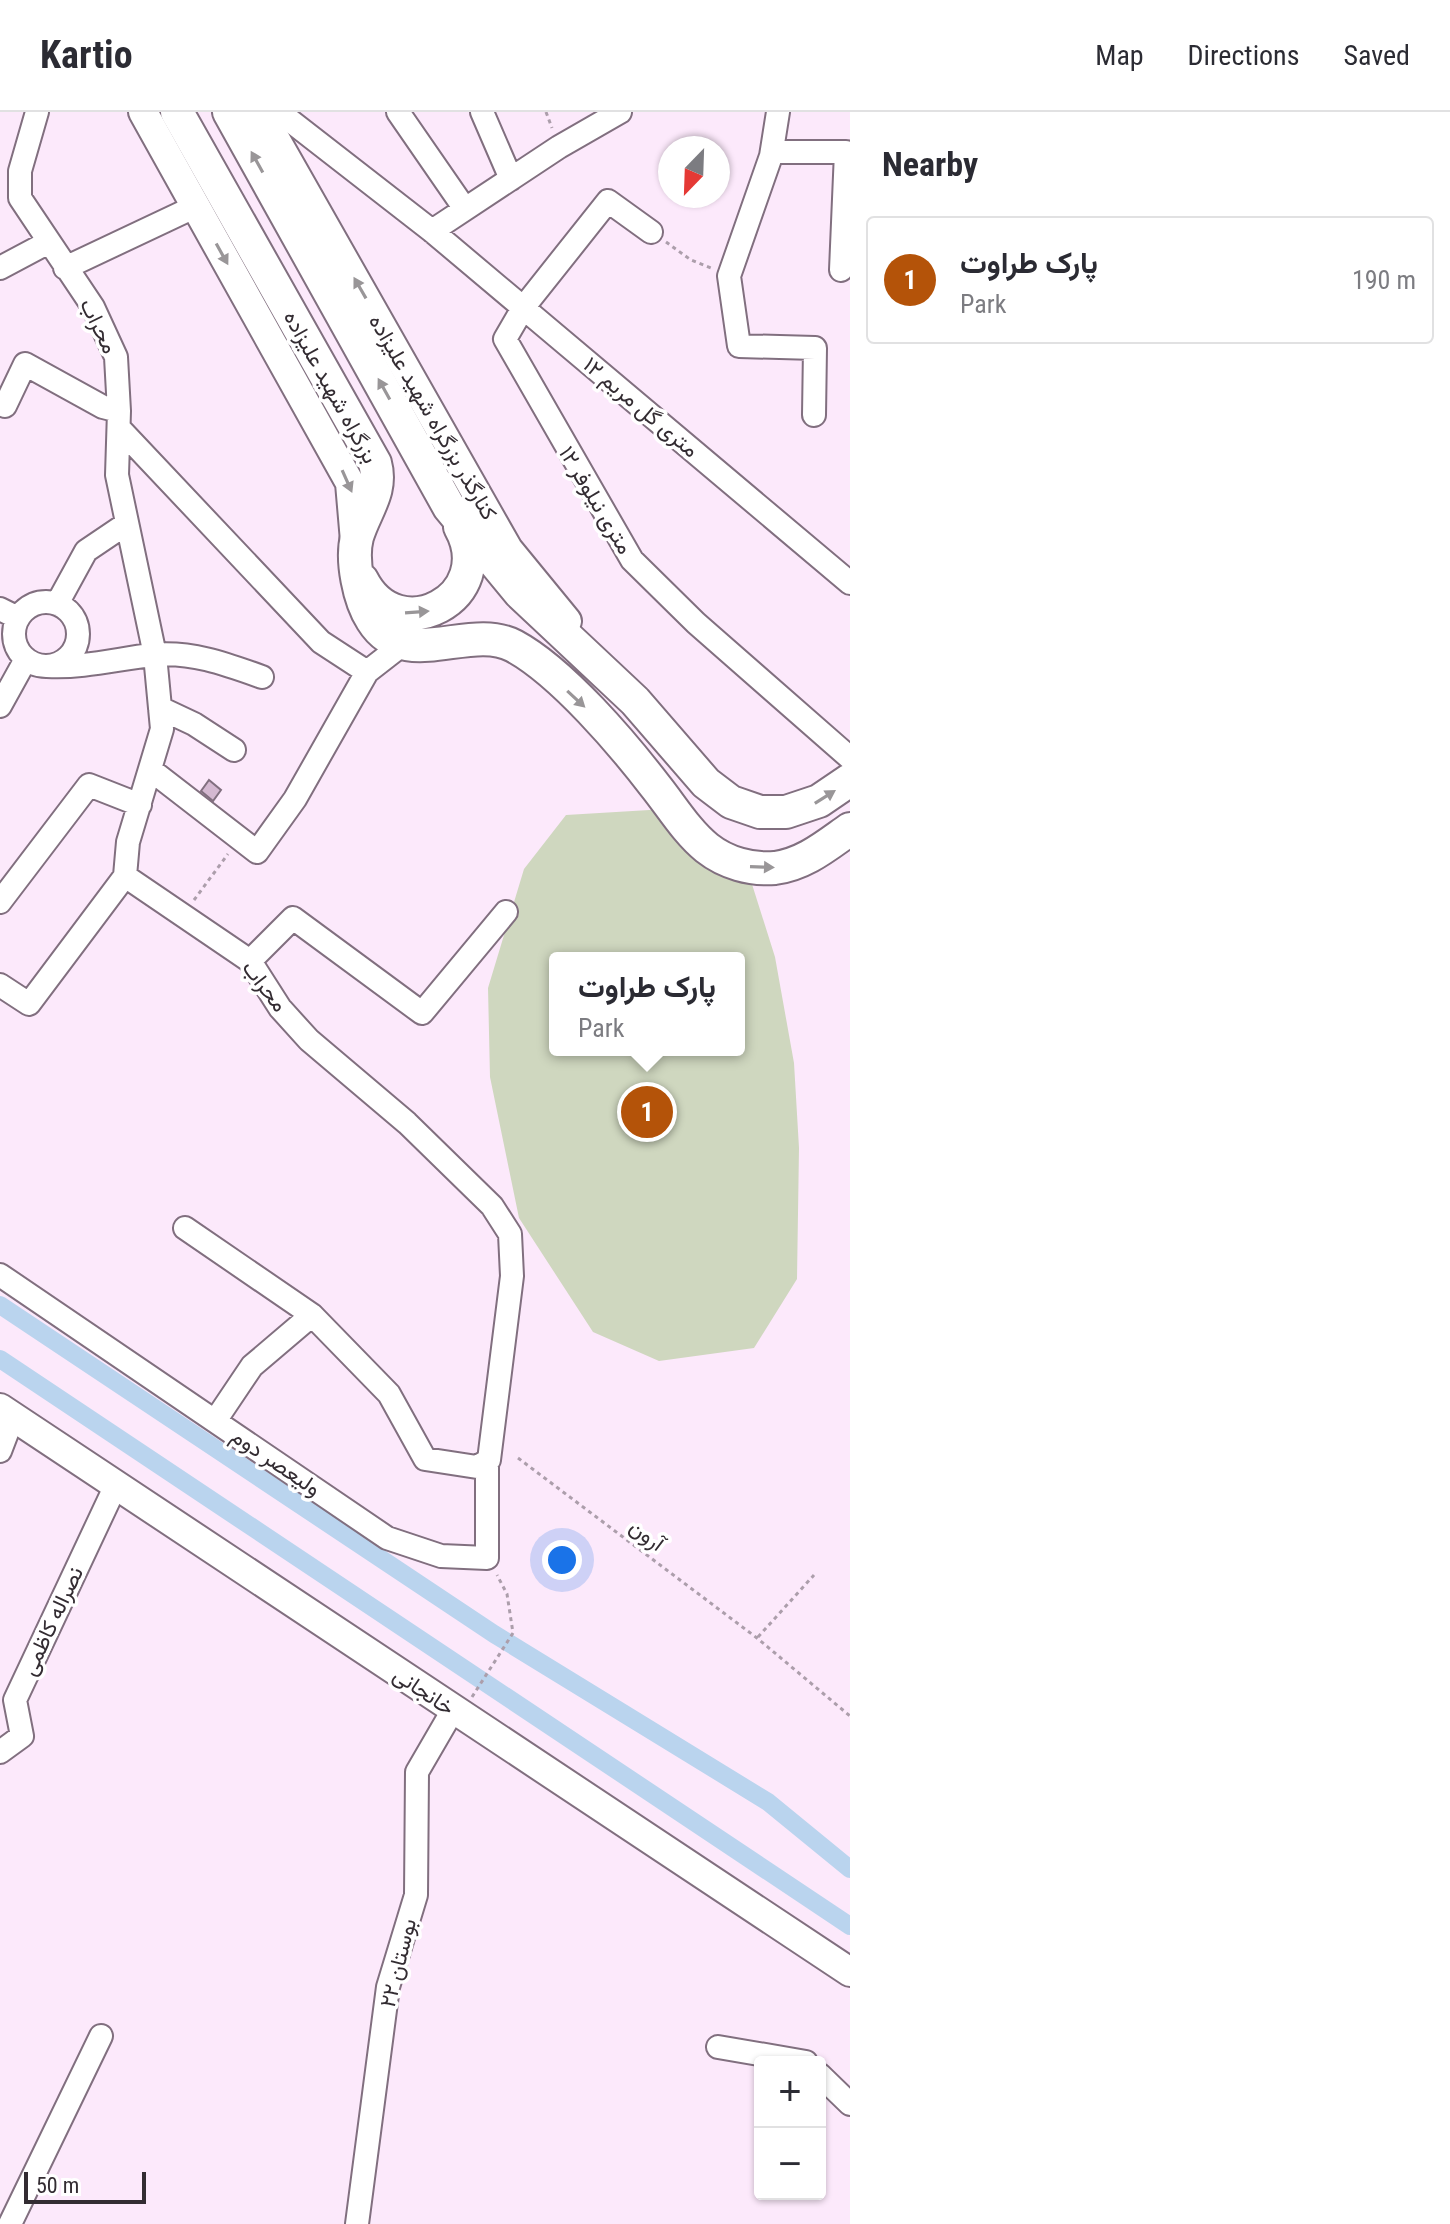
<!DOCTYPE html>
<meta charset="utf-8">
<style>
:root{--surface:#fff;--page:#f7f7f7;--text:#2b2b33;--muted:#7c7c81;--line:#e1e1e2;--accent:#b45309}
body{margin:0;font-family:"Roboto Condensed",Vazirmatn,sans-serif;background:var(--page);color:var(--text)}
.controls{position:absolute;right:24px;bottom:24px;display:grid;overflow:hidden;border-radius:8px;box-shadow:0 2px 6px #0004}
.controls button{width:72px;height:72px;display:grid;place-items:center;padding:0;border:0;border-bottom:2px solid var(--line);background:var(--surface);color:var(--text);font:40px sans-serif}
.compass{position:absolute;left:658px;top:24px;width:72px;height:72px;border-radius:50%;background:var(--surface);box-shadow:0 2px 6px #0004;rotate:203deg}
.scale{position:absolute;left:24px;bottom:20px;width:122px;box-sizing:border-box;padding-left:8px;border:4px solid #332c32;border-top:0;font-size:22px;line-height:28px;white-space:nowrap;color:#332c32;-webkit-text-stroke:6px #fff;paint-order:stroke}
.you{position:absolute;left:562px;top:1448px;width:28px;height:28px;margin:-20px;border:6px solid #fff;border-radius:50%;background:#1a73e8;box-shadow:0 0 0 12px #1a73e833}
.badge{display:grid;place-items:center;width:52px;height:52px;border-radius:50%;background:var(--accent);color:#fff;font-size:26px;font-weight:700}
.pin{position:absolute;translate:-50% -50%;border:4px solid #fff;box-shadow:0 2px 8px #0006}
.popup{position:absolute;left:549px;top:840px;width:196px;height:104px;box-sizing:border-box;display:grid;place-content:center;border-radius:8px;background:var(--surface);filter:drop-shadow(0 2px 6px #0005);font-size:26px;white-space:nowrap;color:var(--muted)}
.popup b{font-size:30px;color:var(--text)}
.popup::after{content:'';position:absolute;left:50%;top:100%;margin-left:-16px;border:16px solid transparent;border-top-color:var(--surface)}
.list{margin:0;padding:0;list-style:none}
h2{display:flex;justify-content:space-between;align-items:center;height:104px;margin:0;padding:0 32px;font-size:34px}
h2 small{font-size:26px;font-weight:400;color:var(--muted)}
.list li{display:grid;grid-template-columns:52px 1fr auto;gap:24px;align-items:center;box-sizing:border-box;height:128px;margin:0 16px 16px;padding:0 16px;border:2px solid var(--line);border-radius:8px}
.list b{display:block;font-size:30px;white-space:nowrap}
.list p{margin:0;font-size:26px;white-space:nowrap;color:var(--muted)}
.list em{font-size:26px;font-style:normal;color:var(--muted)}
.map{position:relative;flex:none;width:850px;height:2112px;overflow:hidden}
header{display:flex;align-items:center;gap:48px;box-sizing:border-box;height:112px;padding:0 40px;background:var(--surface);border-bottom:2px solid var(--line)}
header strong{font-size:38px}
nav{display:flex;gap:44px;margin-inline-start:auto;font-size:28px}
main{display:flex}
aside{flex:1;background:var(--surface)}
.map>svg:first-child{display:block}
.green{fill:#cfd7bf;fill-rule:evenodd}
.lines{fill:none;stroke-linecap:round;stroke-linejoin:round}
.canal{stroke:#bad4ee;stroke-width:18}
.building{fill:#d4b8d1;stroke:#816f7f;stroke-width:2}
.minor-casing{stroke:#816f7f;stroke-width:26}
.major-casing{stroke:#816f7f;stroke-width:32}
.highway-casing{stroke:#816f7f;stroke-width:36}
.path{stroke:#ac9eab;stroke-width:3;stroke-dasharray:4 4;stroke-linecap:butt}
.minor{stroke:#fff;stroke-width:22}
.major{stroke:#fff;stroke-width:28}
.highway{stroke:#fff;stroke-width:32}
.oneway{fill:#999698}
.labels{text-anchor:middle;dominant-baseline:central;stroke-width:7;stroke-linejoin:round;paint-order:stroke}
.street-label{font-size:22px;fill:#332c32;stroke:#fff}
</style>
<header>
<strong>Kartio</strong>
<nav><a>Map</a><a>Directions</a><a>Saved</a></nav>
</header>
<main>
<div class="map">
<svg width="850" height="2112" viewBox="0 0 850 2112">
<rect width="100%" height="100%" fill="#fce9fb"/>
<path class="green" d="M666,697L745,750L775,845L794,951L799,1036L797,1167L754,1236L659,1249L593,1220L519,1106L490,965L488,876L524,757L566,703ZM555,846H739V938H555Z"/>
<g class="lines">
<path class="canal" d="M0,1193L494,1522L768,1690L850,1757
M0,1247L850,1814"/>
</g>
<path class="building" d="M209,668L221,678L213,689L201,679Z"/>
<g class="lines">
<defs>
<path id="minor" d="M37,0L20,59V86L93,195L116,245L119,299L117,363L155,543L162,617L128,730L125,764L250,849L280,896L309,928L407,1011L492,1094L510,1122L512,1164L489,1348L477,1355L425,1347L389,1282L312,1203L185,1116
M279,0L432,119L850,471
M398,0L465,97
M482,0L511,67
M778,0L771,44L729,164L739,234L815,236L814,303
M773,40H846L841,158
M432,119L559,35L620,0
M651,120L608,89L523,196L505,227L632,448L696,511L850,646
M0,156L47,131
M65,156L190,97
M5,294L25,252L103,295L119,299
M119,316L321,530L367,560
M14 522a32 32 0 1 1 64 0a32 32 0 1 1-64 0Z
M57,492L86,439L126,412
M0,497L18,506
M47,554C83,556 117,547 152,543C191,539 226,552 262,565
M0,594L26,547
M160,596L194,612L234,638
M151,658L257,740L295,687L367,560L403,532
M0,790L89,673L140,693
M250,849L293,806L422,901L506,800
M0,873L29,892L125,764
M0,1163L387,1426L441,1444L487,1446V1349
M215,1309L252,1254L312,1203
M0,1339L13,1305
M0,1640L22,1624L15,1588L116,1373
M718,1935L806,1950
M820,1963L850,1992
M10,2112L101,1924
M357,2112L388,1875L416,1783L417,1660L453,1598"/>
<path id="major" d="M143,0L350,371L355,429
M260,0L508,437L567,509
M0,1296L850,1860"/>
<path id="highway" d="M177,0L375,351C383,380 365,398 357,425C351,448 359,488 372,508C405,561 469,510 514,534C562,560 623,632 656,675C672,695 687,720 707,736C726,751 751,758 775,756C805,752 827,733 850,717
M229,0L449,395L520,481L635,589L706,671L731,690L760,700H786L819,689L850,668
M362,468C398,539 499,485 460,415"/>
</defs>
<use href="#minor" class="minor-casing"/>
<use href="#major" class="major-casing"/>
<use href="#highway" class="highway-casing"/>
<path class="path" d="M546,0L552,16
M666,130L691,148L711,156
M194,788L228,742
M518,1346L757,1526L850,1604
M758,1525L814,1463
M472,1585L513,1521L507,1482L497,1463"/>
<use href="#minor" class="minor"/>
<use href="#major" class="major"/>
<use href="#highway" class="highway"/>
</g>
<defs><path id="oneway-solid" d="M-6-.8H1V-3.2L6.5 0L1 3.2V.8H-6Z" transform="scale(2)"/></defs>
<g class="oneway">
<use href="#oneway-solid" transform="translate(257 50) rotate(-119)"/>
<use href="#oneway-solid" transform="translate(222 142) rotate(61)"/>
<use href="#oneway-solid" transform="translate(360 176) rotate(-120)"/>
<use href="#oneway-solid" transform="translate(384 277) rotate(-119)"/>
<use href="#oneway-solid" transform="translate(347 369) rotate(66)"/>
<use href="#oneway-solid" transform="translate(417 500) rotate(-4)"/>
<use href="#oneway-solid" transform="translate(576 587) rotate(43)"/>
<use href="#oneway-solid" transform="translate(825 685) rotate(-32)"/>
<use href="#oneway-solid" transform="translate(762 755) rotate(2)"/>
</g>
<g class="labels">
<g class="street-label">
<text transform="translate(99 214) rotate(64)">محراب</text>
<text transform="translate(331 275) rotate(61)">بزرگراه شهید علیزاده</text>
<text transform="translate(641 295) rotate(40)">۱۲ متری گل مریم</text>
<text transform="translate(433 305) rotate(60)">کنارگذر بزرگراه شهید علیزاده</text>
<text transform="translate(596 388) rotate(59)">۱۲ متری نیلوفر</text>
<text transform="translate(265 874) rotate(52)">محراب</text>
<text transform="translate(276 1350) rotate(34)">ولیعصر دوم</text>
<text transform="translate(647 1423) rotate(37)">آرون</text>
<text transform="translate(52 1509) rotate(-65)">نصراله کاظمی</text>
<text transform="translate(424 1579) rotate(34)">خانجانی</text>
<text transform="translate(398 1851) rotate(-76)">بوستان ۲۲</text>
</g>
</g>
</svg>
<div class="controls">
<button>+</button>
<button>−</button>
</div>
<svg class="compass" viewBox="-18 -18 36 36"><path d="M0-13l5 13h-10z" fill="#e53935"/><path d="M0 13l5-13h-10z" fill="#7c7c81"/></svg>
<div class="scale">50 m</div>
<div class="you"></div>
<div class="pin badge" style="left:647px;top:1000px">1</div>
<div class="popup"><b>پارک طراوت</b>Park</div>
</div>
<aside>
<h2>Nearby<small></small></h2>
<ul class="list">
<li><span class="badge">1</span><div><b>پارک طراوت</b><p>Park</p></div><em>190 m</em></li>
</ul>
</aside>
</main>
